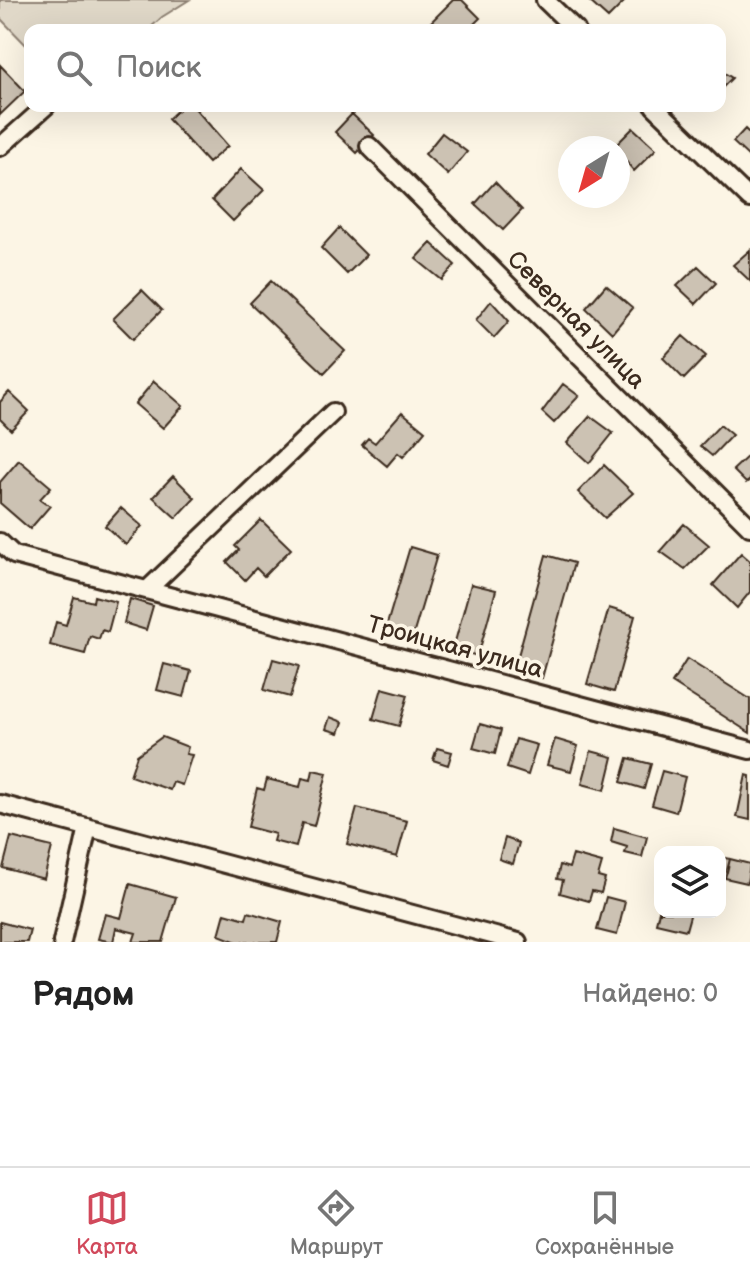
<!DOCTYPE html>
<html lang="ru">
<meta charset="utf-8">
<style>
:root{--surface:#fff;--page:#f2f2f2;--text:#222;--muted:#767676;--line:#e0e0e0;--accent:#d1495b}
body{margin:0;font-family:"Balsamiq Sans",sans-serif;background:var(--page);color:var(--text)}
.controls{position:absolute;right:24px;bottom:24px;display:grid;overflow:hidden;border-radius:16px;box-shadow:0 8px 32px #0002}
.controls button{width:72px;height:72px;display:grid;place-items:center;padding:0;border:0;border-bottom:2px solid var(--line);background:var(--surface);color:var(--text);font:40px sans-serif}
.compass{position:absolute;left:558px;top:136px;width:72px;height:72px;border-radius:50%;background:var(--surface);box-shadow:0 8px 32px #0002;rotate:217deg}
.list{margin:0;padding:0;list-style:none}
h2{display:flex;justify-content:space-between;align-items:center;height:104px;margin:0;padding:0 32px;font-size:34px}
h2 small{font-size:26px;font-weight:400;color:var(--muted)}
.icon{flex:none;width:44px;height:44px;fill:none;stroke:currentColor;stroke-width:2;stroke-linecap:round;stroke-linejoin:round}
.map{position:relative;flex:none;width:750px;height:942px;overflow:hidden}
.search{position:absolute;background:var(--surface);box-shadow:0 8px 32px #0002;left:24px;right:24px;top:24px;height:88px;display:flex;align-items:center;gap:20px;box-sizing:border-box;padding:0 28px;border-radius:16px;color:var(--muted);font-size:30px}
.sheet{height:224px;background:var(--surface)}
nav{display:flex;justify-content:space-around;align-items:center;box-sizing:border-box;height:112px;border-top:2px solid var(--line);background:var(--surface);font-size:22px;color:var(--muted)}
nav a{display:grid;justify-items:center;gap:4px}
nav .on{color:var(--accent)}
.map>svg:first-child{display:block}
.green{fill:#e0d8c8;stroke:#8e8173;stroke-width:2}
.building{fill:#ccc2b3;stroke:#3b2a1e;stroke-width:2}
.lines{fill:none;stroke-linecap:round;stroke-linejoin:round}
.minor-casing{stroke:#3b2a1e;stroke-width:22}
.minor{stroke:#fcf5e5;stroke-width:16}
.labels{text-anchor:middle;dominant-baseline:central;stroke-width:7;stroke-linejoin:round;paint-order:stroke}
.street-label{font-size:24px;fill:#3b2a1e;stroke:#fcf5e5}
</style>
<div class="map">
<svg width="750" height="942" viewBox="0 0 750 942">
<rect width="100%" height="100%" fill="#fcf5e5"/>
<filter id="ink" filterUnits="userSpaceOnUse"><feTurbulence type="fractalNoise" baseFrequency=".0125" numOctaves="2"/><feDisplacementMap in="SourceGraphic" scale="16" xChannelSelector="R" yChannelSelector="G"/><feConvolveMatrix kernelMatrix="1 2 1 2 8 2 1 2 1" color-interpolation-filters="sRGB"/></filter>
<g filter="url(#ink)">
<path class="green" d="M0,0H189L162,17L148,30H30V49L0,18Z"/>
<path class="building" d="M453,0H462L480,18L468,30H439L431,22Z
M588,0H626L608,18Z
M0,65L25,91L0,115Z
M720,70L732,78L720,90Z
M182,106H193L228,146L208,163L168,119Z
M352,114L374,135L357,153L335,132Z
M633,128L656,149L634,171L618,152V148L614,147Z
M745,129L750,134V158L733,142Z
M442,133L467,152L448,175L425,154Z
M241,169L264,190L233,221L212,200Z
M495,182L522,210L503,230L475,204Z
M339,228L366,255L347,274L321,248Z
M431,243L455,265L442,280L416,259Z
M750,250V281L733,265Z
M698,266L716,283L696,304L677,286Z
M271,281L345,351L324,373L250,303Z
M606,285L633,308L612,333L586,308Z
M142,290L162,310L133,339L113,319Z
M491,301L509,321L494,338L476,320Z
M683,336L706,356L684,379L663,358Z
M154,381L183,406L163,428L135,404Z
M563,384L579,396L554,423L542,412Z
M9,392L29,411L11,430L0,419V402Z
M402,412L425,431L403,457L398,453L387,466L362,445L368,438L375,443Z
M590,416L613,433L589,463L567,443Z
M720,425L732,435L712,456L700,446Z
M750,454V480L746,483L733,470Z
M19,460L51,487L40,499L50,506L30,529L0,503V482Z
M604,465L633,493L605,518L578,492Z
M173,476L195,498L176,518L153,497Z
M121,508L142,526L126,545L105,526Z
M261,520L291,549L264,576L256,568L245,580L227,562L239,550L235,546Z
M684,524L709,545L685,569L660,551Z
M410,547L437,555L412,639L385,631Z
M741,553L750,561V592L737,608L713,585Z
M546,555L574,563L542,678L514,670Z
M471,584L496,590L478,656L453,649Z
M94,596L116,602L108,632L102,630L99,639L90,636L85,654L50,645L56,622L66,625L74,597L93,602Z
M130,599L153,606L146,630L124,623Z
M609,608L635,616L614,692L587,684Z
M273,659L299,666L290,697L264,690Z
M687,659L750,699V733L672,683Z
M164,664L191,671L184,697L157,690Z
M382,688L408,695L399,726L373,719Z
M330,717L343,722L339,733L326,729Z
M480,724L501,730L495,754L473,748Z
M162,737L188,747L186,754L192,755L182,785L173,782L170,790L130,776L137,755Z
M516,739L537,745L528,775L507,768Z
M555,739L578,746L571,771L547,765Z
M437,748L452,752L448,765L433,760Z
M591,751L613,757L605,790L582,784Z
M628,758L651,764L644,789L621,782Z
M313,770L327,773L314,826L302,823L296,847L273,841L275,834L248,827L257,788L264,790L267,779L300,787L302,778L311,780Z
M662,771L685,777L676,812L652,805Z
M746,775L750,776V820L737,817Z
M357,808L407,821L397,857L347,844Z
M614,828L647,837L642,857L625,853L627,847L611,842Z
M11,837L52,847L44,879L3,868Z
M505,838L519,843L513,864L499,859Z
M573,855L602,863L598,877L605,879L601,893L592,891L589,901L560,893L563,880L557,879L560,865L569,868Z
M720,857L730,859L727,872L721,870L720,873Z
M730,859L750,864L747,883L725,878Z
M130,884L176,897L163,942H133L136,933L116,928L113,942L98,939L105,914L121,918Z
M606,897L625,902L617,935L597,930Z
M660,907V912H691L686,930L656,923Z
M248,912L282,922L277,942H237L219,935L225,913L246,919Z
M0,922L30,930L27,942H0Z"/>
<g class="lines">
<defs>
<path id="minor" d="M545,0L576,30
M654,106L750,199
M369,146L750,527
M0,147L46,106
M0,542L14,555L750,750
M147,590L333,412
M0,804L518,942
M62,942L88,827"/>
</defs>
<use href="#minor" class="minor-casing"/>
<use href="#minor" class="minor"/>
</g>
</g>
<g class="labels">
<g class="street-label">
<text transform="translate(576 320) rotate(45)">Северная улица</text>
<text transform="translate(455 647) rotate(15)">Троицкая улица</text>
</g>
</g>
</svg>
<div class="controls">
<button><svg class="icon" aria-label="layers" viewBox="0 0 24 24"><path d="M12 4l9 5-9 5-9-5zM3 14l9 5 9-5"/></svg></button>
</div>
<svg class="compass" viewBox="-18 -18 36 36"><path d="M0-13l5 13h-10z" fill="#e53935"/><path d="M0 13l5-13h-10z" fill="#767676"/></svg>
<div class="search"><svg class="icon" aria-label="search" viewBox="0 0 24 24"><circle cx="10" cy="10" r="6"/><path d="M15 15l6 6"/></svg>Поиск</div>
</div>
<section class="sheet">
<h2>Рядом<small>Найдено: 0</small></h2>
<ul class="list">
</ul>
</section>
<nav>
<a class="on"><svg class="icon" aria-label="map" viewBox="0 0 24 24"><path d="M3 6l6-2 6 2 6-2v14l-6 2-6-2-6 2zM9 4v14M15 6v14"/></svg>Карта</a>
<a><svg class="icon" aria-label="directions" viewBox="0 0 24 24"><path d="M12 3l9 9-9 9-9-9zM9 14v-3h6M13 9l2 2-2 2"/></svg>Маршрут</a>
<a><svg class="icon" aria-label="saved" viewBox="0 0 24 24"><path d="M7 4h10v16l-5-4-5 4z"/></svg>Сохранённые</a>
</nav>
